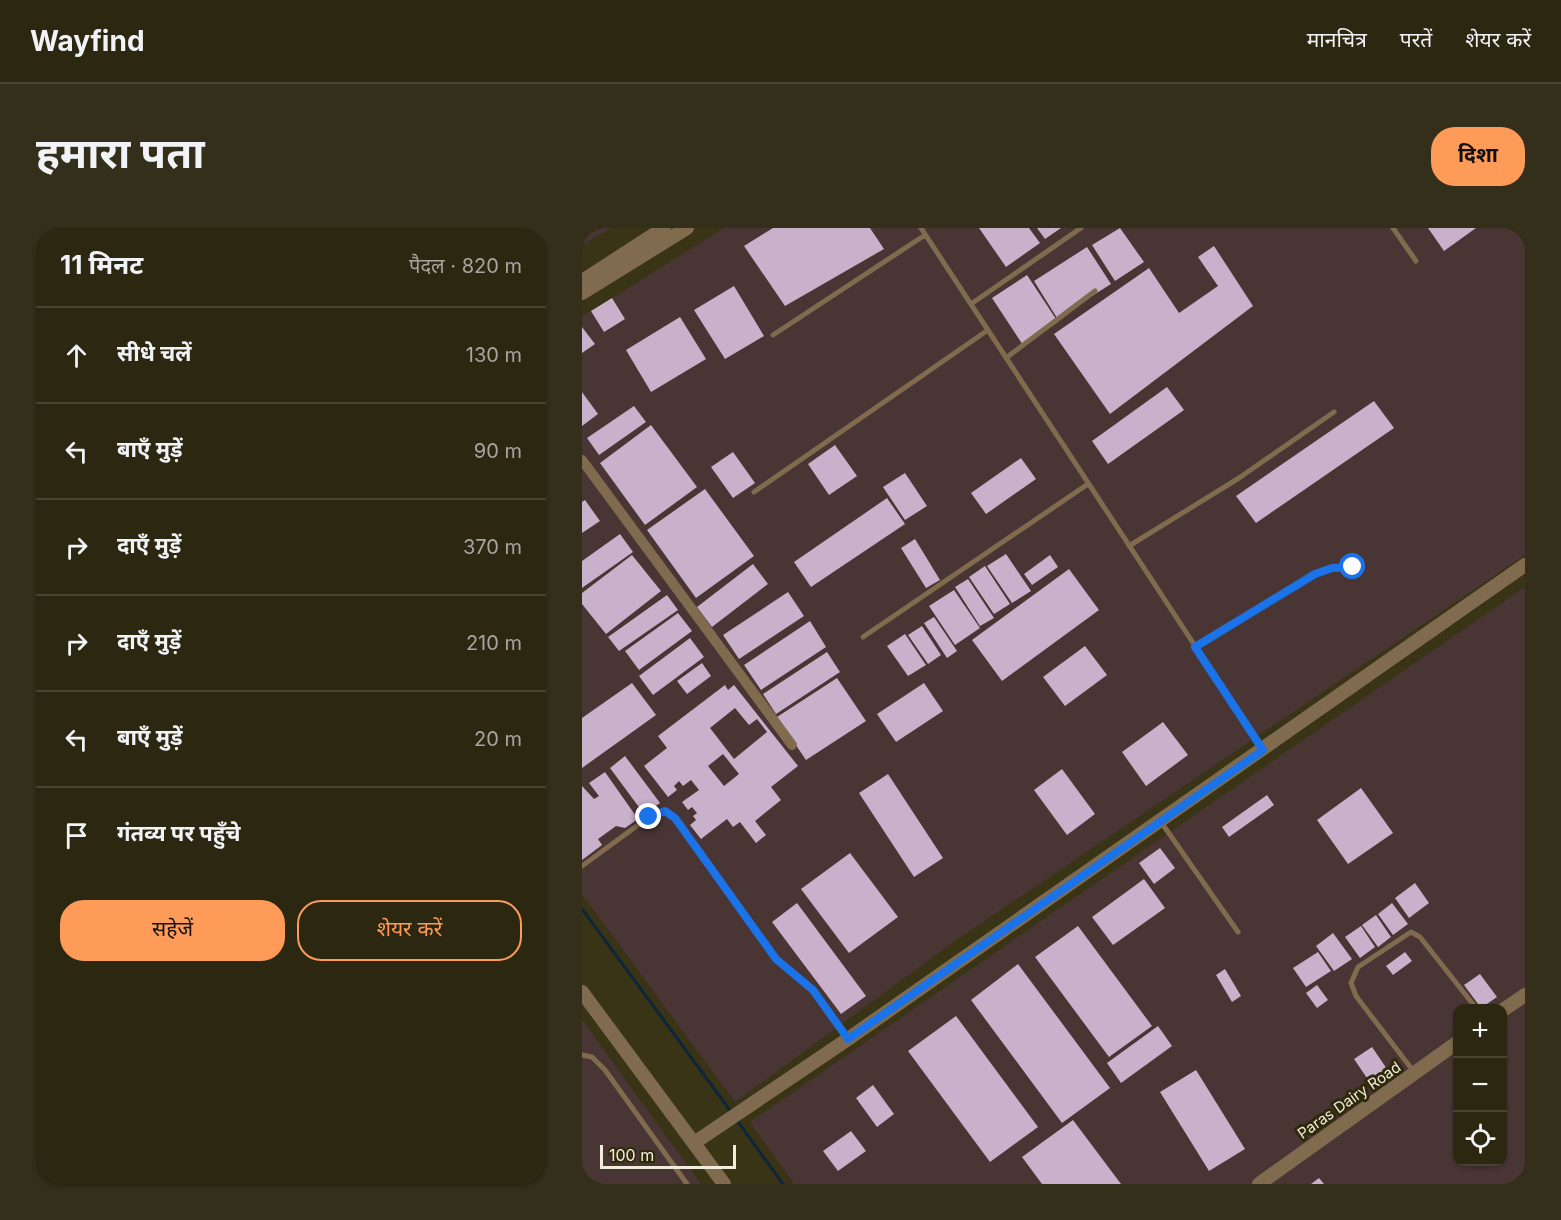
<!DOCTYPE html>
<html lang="hi">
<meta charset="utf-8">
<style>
:root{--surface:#2c2711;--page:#342f1a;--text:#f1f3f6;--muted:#a6a59f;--line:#484431;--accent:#fe9b59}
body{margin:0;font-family:Inter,"Noto Sans Devanagari",sans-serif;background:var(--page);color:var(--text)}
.controls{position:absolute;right:18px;bottom:18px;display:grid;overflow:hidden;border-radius:12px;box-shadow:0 2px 4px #0004}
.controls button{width:54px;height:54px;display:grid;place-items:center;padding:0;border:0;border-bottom:2px solid var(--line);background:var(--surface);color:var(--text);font:30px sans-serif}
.scale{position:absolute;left:18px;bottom:15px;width:136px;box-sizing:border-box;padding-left:6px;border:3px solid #f1eddc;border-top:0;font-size:16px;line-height:21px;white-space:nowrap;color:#f1eddc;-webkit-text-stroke:4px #302a0c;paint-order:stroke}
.stop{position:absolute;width:18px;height:18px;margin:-14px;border:4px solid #1a73e8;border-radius:50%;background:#fff}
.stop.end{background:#1a73e8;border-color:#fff;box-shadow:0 2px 6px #0008}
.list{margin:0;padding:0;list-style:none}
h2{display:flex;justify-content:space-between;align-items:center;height:78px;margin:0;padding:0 24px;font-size:26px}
h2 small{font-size:20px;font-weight:400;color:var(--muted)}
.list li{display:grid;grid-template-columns:39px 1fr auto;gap:18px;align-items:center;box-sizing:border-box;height:96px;padding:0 24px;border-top:2px solid var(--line)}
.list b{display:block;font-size:22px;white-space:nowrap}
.list em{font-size:20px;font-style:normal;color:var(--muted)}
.actions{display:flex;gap:12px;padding:18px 24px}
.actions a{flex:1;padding:14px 0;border:2px solid var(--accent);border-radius:24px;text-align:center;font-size:21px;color:var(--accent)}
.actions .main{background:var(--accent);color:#111}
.icon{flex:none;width:33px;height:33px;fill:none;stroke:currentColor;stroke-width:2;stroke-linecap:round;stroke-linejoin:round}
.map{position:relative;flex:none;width:943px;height:956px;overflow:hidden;border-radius:24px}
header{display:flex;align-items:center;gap:36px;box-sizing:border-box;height:84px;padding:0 30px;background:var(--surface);border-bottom:2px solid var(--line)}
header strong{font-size:28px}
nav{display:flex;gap:33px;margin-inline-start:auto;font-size:21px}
.intro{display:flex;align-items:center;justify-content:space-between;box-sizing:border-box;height:144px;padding:0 36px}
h1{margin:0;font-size:42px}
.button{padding:15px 27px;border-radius:24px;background:var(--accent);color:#111;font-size:21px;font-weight:700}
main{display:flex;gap:36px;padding:0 36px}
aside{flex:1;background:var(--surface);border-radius:24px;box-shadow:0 2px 4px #0004}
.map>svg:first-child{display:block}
.industrial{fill:#4a3535;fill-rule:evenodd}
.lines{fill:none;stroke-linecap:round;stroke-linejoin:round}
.stream{stroke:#0e263b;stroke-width:3}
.building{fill:#c9b0cb;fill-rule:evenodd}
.service{stroke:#806b4f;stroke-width:5}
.minor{stroke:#806b4f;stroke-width:10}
.tertiary{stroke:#806b4f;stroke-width:14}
.route{stroke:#1a73e8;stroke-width:8}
.labels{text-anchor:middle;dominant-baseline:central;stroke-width:6;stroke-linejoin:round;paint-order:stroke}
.street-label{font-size:15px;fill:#f1eddc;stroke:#302a0c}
</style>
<header>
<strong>Wayfind</strong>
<nav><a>मानचित्र</a><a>परतें</a><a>शेयर करें</a></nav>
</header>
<div class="intro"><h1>हमारा पता</h1><a class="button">दिशा</a></div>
<main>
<aside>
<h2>11 मिनट<small>पैदल · 820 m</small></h2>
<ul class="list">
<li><svg class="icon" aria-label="ahead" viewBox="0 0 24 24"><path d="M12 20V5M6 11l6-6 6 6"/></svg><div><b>सीधे चलें</b></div><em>130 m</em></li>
<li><svg class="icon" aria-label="left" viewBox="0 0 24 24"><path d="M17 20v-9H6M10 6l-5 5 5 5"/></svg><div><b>बाएँ मुड़ें</b></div><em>90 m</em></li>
<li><svg class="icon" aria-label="right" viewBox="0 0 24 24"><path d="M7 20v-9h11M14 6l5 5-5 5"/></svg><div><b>दाएँ मुड़ें</b></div><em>370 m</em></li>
<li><svg class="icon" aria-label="right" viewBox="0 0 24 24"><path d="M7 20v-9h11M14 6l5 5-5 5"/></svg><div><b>दाएँ मुड़ें</b></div><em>210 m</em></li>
<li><svg class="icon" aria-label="left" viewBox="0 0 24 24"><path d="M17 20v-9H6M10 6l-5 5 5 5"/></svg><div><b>बाएँ मुड़ें</b></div><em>20 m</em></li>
<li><svg class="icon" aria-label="arrive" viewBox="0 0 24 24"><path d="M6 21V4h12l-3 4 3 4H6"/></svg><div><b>गंतव्य पर पहुँचे</b></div></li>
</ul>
<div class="actions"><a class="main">सहेजें</a><a>शेयर करें</a></div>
</aside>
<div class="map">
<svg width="943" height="956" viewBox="0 0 943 956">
<rect width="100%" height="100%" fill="#3a3417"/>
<path class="industrial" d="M0,0H29L0,17Z
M142,0H943V327L370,715L153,874L0,666V89Z
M943,359V956H212L168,894ZM876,780H921V934H876Z
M0,792L119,956H0Z"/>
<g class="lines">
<path class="stream" d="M0,681L150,885
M154,891L201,956"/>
</g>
<path class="building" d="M191,0H288L302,21L203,78L162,18Z
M397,0H447L458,15L424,39Z
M455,0H479L463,11Z
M538,0L562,34L533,53L510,17Z
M846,0H894L862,23Z
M632,18L671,78L528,186L472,106L567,40L597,85L636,58L616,29Z
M505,19L529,56L475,90L452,53Z
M445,47L476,94L441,117L410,70Z
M152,58L182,108L143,131L112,82Z
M30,70L43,91L22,104L9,83Z
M98,89L124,131L69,164L44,122Z
M0,99L13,116L0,125Z
M585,159L602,182L526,236L510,213Z
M0,164L16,186L0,198Z
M792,173L812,200L674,295L654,268Z
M52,178L64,194L17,227L5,210Z
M69,197L115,259L63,297L18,235Z
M253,217L275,248L247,267L226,236Z
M151,224L173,255L151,270L129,239Z
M439,230L454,251L404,286L389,265Z
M323,245L345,278L323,292L301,259Z
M123,261L172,328L114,370L65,302Z
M305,270L323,296L229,359L212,334Z
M3,272L18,293L0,305V274Z
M38,306L51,324L0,360V333Z
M333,311L358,352L344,360L319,320Z
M424,326L449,363L430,375L405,338Z
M50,327L79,363L24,406L0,376V365Z
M468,327L476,339L450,357L442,346Z
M171,336L186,356L130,399L115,379Z
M403,338L428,376L412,386L387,349Z
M487,341L517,382L420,453L390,412Z
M386,351L412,390L398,398L373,359Z
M372,362L398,400L373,417L347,378Z
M206,364L222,388L157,431L141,407Z
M85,367L96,382L37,423L26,409Z
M96,385L110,403L57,442L43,423Z
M352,389L375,423L365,430L342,395Z
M228,393L244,419L179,462L162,437Z
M340,398L359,427L346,436L326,407Z
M323,406L344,437L326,448L305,418Z
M108,410L122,429L71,467L57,448Z
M503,418L525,447L483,478L461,449Z
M245,424L258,444L194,486L181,466Z
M120,435L129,448L105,466L95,453Z
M255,450L284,493L224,532L195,489Z
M50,455L74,487L0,540V490Z
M342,455L361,483L314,514L295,486Z
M143,457L146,462L152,457L216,538L189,559L199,572L173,593L184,607L174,615L158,594L151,599L145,591L119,611L108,597L114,592L111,588L115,585L110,579L106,582L100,574L117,562L109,552L101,558L97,553L92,558L95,562L86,569L62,538L85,520L76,508ZM153,480L167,497L175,491L185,504L152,531L128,500ZM141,526L157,546L142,558L126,538Z
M581,494L606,527L564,558L540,524Z
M43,528L78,575L62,586L28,540Z
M480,541L513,586L485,607L452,562Z
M23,544L56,591L43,600L34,598L16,611L20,617L0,632V558L12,571L17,568L7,555Z
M306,546L361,630L332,649L277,565Z
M779,560L811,605L766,636L735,592Z
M685,567L692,577L647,609L640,599Z
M578,620L593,640L572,656L557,635Z
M268,625L316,689L267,725L219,661Z
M562,651L583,680L531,717L510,689Z
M833,655L847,675L827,690L813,670Z
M215,675L284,768L259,786L190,694Z
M810,675L826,696L811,707L796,686Z
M794,687L809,709L796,719L780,697Z
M496,698L570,798L527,829L453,729Z
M779,698L793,719L778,730L763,709Z
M751,705L770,731L752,743L734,718Z
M736,724L749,743L724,759L711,740Z
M823,724L830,733L811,747L804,738Z
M436,736L528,860L480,895L389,772Z
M643,741L659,768L650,774L634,747Z
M898,746L915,769L899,780L882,757Z
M735,757L746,772L735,780L724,765Z
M374,788L456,899L408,934L326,823Z
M576,798L590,818L539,855L525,835Z
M790,819L805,841L787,853L772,831Z
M614,842L663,921L627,943L578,864Z
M291,857L312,886L295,899L274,870Z
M491,892L539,956H460L440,929Z
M269,903L284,923L256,943L241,923Z
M737,950L742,956H729Z"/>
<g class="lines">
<path class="service" d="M339,0L680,520
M811,0L834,33
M389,76L499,0
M191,107L343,7
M424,130L513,63
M172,264L406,102
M547,318L657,250L752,184
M281,409L506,256
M613,419L733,346L750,340H779
M579,594L656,704
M0,638L67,589L76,584L88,585L194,731L231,762L265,810
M0,827L10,829L23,842L105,956
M832,844L774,768L769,755L776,739L829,704L838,709L894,780"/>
<path class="minor" d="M0,232L210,517"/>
<path class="tertiary" d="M0,53L82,0
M0,65L105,0
M0,764L142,956
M921,782L943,767
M112,915L266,811L943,337
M677,956L876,814"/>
</g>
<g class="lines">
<path class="route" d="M67,589L83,583L93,590L194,731L231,762L266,811L681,522L613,419L733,346L750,340L771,339"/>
</g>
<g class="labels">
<g class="street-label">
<text transform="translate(767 872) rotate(-35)">Paras Dairy Road</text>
</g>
</g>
</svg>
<div class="controls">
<button>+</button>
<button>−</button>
<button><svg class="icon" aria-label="locate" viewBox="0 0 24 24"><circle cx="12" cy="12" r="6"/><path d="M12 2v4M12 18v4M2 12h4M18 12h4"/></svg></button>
</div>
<div class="scale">100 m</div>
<div class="stop" style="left:771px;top:339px"></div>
<div class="stop end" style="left:67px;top:589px"></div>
</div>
</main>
